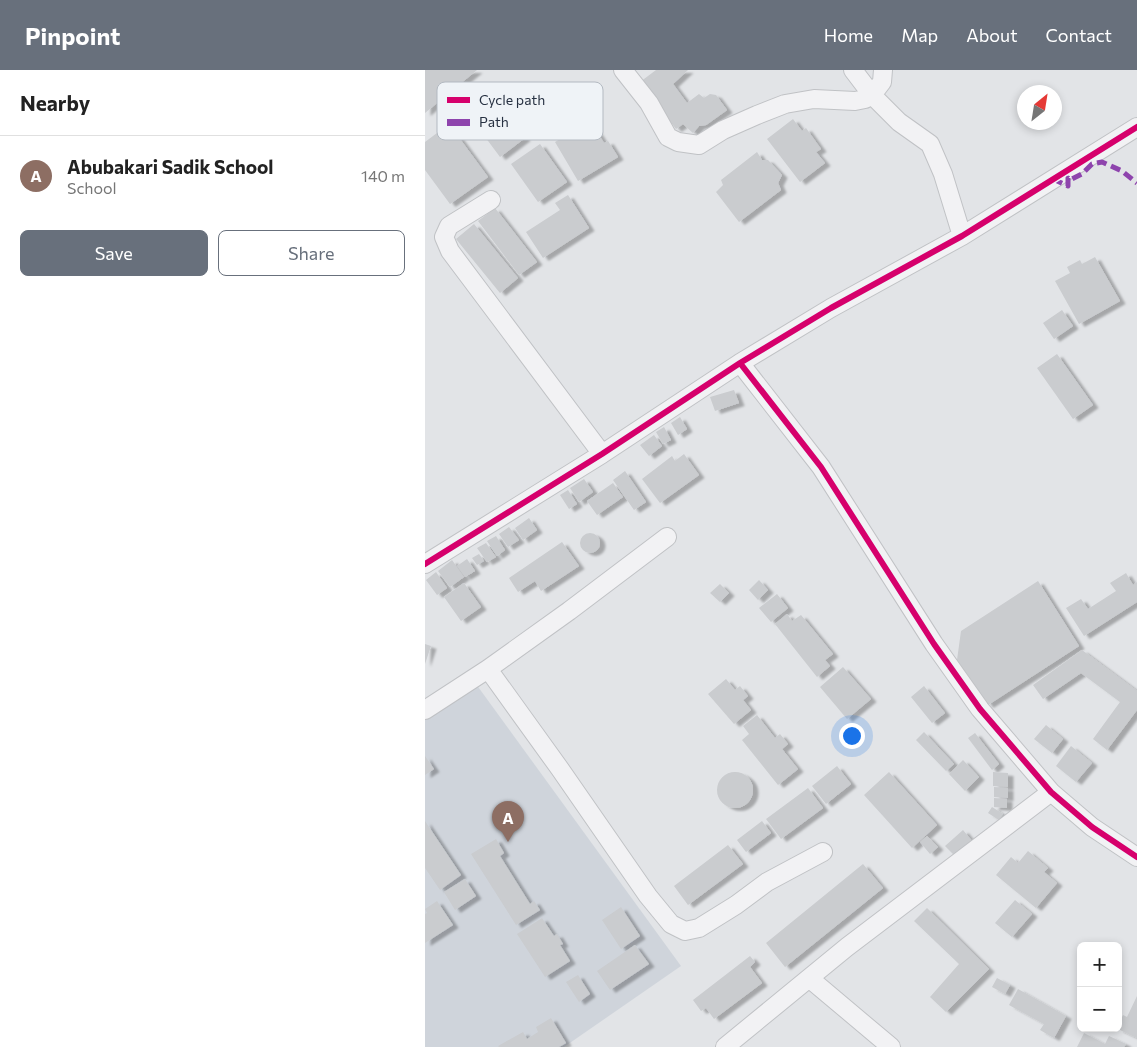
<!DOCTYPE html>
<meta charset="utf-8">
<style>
:root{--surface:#fff;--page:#f2f2f2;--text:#222;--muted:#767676;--line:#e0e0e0;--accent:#68707c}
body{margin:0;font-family:Commissioner,sans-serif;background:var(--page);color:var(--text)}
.controls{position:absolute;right:15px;bottom:15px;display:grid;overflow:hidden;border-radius:8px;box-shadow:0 2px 8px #0003}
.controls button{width:45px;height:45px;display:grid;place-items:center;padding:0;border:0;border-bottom:1px solid var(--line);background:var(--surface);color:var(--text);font:25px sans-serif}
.compass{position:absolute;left:592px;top:15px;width:45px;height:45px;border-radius:50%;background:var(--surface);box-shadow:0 2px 8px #0003;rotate:30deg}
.you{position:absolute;left:426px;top:665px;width:18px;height:18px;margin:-12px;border:4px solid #fff;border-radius:50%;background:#1a73e8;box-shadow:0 0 0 8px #1a73e833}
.badge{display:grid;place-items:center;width:32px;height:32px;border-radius:50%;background:var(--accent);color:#fff;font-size:16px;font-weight:700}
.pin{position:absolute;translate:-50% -41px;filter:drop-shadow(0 1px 2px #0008)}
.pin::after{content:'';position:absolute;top:26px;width:18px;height:15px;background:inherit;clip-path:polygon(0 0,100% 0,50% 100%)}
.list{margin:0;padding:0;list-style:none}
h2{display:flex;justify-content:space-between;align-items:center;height:65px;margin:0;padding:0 20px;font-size:21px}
h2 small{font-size:16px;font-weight:400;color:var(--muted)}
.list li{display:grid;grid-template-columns:32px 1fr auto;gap:15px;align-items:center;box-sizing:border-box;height:80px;padding:0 20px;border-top:1px solid var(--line)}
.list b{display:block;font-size:19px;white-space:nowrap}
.list p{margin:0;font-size:16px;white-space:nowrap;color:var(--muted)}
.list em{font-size:16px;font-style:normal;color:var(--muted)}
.actions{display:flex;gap:10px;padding:15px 20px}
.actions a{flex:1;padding:11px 0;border:1px solid var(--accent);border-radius:8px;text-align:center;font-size:18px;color:var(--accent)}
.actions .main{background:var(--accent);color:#fff}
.map{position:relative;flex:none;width:712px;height:977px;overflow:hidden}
header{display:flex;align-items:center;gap:30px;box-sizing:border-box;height:70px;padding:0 25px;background:var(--accent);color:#fff}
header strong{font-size:24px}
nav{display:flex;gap:28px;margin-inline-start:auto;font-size:18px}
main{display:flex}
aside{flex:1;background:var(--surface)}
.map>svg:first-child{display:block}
.built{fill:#cfd4db}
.building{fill:#cacccf;filter:url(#shadow)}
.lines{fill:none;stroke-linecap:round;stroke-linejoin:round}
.street-casing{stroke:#c0c2c5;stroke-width:20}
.street{stroke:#f2f2f4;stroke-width:18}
.quiet{stroke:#8e44ad;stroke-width:5;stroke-dasharray:10 5;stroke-linecap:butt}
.cycleway-casing{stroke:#eff3f7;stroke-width:9}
.cycleway{stroke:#d6006c;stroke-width:6}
.key{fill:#eff3f7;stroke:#b3b9c1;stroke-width:1}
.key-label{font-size:14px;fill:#273142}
</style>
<header>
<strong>Pinpoint</strong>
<nav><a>Home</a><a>Map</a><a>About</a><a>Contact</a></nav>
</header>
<main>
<aside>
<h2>Nearby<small></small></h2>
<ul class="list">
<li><span class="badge" style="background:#8d6e63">A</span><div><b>Abubakari Sadik School</b><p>School</p></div><em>140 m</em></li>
</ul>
<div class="actions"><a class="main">Save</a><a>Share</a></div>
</aside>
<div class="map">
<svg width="712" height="977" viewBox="0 0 712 977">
<defs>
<filter id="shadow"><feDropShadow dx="5.5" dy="3" stdDeviation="1" flood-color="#0004"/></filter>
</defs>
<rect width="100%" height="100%" fill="#e2e4e7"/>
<path class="built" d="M51,614L256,896L139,977H0V648Z"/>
<path class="building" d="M0,0H52L0,43Z
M231,0H263L248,14L262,33L274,24L279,28L285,24L291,25L302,40L281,55L274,56L268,63L258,54L251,59L215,12Z
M58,26L61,29L65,26L70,32L72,30L100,68L75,87L40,40Z
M368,49L377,61L381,58L396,79L391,82L400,93L375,112L342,69Z
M24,54L63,107L25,134L0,100V72Z
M161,54L166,62L171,60L179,73L183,71L193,87L153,111L130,72Z
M115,74L142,112L113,132L86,94Z
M332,82L337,90H343L357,105L353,113L356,120L314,152L291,122L298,115L296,110Z
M143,125L164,158L118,188L101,162L135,140L130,133Z
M70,138L112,192L94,205L53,151Z
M49,154L93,208L75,223L31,169Z
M670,187L695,231L654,254L630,211L645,203L642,197L655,190L657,194Z
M637,240L648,256L629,269L618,253Z
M632,284L668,335L648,349L612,298Z
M309,320L314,333L290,341L285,327Z
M255,347L262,359L253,365L246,353Z
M239,357L246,370L238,374L231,362Z
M229,365L237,376L224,386L215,375Z
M259,384L274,405L235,433L217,409L247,386L250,391Z
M200,401L221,432L209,440L188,410Z
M159,409L168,422L154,432L145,418Z
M188,413L198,427L172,445L162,431Z
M143,420L152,434L144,439L135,425Z
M104,448L112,460L98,470L90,458Z
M84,457L94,470L83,477L74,464Z
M155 473a10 10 0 1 1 20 0a10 10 0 1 1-20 0Z
M71,466L80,480L72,486L62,471Z
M137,472L154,496L116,521L110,511L93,522L84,508Z
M61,473L71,487L62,492L52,478Z
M54,484L59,491L52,495L47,488Z
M42,489L50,501L40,507L32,496Z
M27,490L39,507L25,517L13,501Z
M11,502L22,518L12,525L1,510Z
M701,503L708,515L712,512V532L659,566L641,538L656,529L663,539L691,521L685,513Z
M334,510L343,520L333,530L324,520Z
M613,511L654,576L563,635L532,590L536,561Z
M39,513L56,537L36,551L19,527Z
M295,514L304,523L295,532L285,523Z
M352,524L363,538L346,552L334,538Z
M362,544L367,551L376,545L408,584L400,590L405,596L392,607L350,554Z
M0,574L6,576L0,594Z
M657,580L712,621V640L682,680L668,669L695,632L656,603L618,629L608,615Z
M418,597L446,629L422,649L395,617Z
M301,609L310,620L315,616L323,626L318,630L326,640L309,654L283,624Z
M499,616L520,643L507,653L486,627Z
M332,645L350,668L355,664L363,674L357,679L373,699L353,715L317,670L324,664L318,656Z
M621,655L638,669L627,683L609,669Z
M499,662L529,694L521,701L491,670Z
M550,663L574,694L567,700L543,668Z
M646,676L667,693L651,712L631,696Z
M0,686L9,699L0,705Z
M538,690L554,707L540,721L524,704Z
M412,696L426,714L401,734L387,716Z
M464,702L512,755L487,778L439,725Z
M568,702L583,703V717L568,716Z
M292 720a18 18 0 1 1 36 0a18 18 0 1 1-36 0Z
M569,717L583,718V728L569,727Z
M383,718L398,738L356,769L341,749Z
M569,728L582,729V738L569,737Z
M567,737L578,744L574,750L563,743Z
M0,751L36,805L15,820L0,798Z
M337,751L346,763L321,782L312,770Z
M538,760L547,771L530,786L520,776Z
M502,766L513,777L505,784L495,772Z
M71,769L79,783L75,786L105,834L109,831L115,840L91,855L46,784Z
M303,775L318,794L263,835L249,816Z
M603,781L623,798L619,802L632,813L611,838L571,805L586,787L593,793Z
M438,794L458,818L360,897L341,873Z
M40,809L51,826L30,840L19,822Z
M590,830L607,844L587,867L570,853Z
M12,831L28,855L0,873V844L2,843L0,839Z
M196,837L215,866L196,879L177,850Z
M502,838L564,899L521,942L505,927L534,894L489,851Z
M117,848L129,866L132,864L138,874L135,875L145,891L120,907L92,864Z
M210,875L224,894L185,920L172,901Z
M325,886L330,892L325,897L337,913L289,949L281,938L276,941L268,930Z
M153,905L165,924L154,932L141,912Z
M572,908L585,915L580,924L567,917Z
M593,919L641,946L629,968L615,960L619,954L584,935Z
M712,926V968L693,959V955L698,945L702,947Z
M126,948L141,973L134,977H74L73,976L98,962L102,969L113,962L111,957Z
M659,963L680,974L684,966L701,974L699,977H652Z"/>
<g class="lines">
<defs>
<path id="street" d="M198,0L224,33L243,67L253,72L274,75L298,60L332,45L360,34L389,29L430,31L440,29L447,25L474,52L505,74L518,104L537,166
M428,0L447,25L457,12L458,0
M66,130L24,156L19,167L25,181L177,384
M315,293L396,397L509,574L555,639L626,722L667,757L712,787
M0,494L177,384L315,293L406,238L537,166L712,57
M63,599L135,699L223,826L246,854L260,861L274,858L311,835L342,812L398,782
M0,640L63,599L144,541L242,467
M384,908L466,977
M300,977L422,877L626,722"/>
</defs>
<use href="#street" class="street-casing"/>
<use href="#street" class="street"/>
<path class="quiet" d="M628,109L643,116V108L645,110L657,104L667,94L677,92L697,101L712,113"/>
<defs>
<path id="cycleway" d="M315,293L396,397L509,574L555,639L626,722L667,757L712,787
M0,494L177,384L315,293L406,238L537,166L712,57"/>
</defs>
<use href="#cycleway" class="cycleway-casing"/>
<use href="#cycleway" class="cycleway"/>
</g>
<rect x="12" y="12" width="166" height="58" rx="8" class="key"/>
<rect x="22" y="27" width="23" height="6" fill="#d6006c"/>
<rect x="22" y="49" width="23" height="7" fill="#8e44ad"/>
<g class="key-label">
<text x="54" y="35">Cycle path</text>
<text x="54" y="57">Path</text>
</g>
</svg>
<div class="controls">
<button>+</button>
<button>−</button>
</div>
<svg class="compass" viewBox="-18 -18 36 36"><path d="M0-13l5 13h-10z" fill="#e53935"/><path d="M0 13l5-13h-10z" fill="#767676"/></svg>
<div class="you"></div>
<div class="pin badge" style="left:83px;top:772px;background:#8d6e63">A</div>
</div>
</main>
